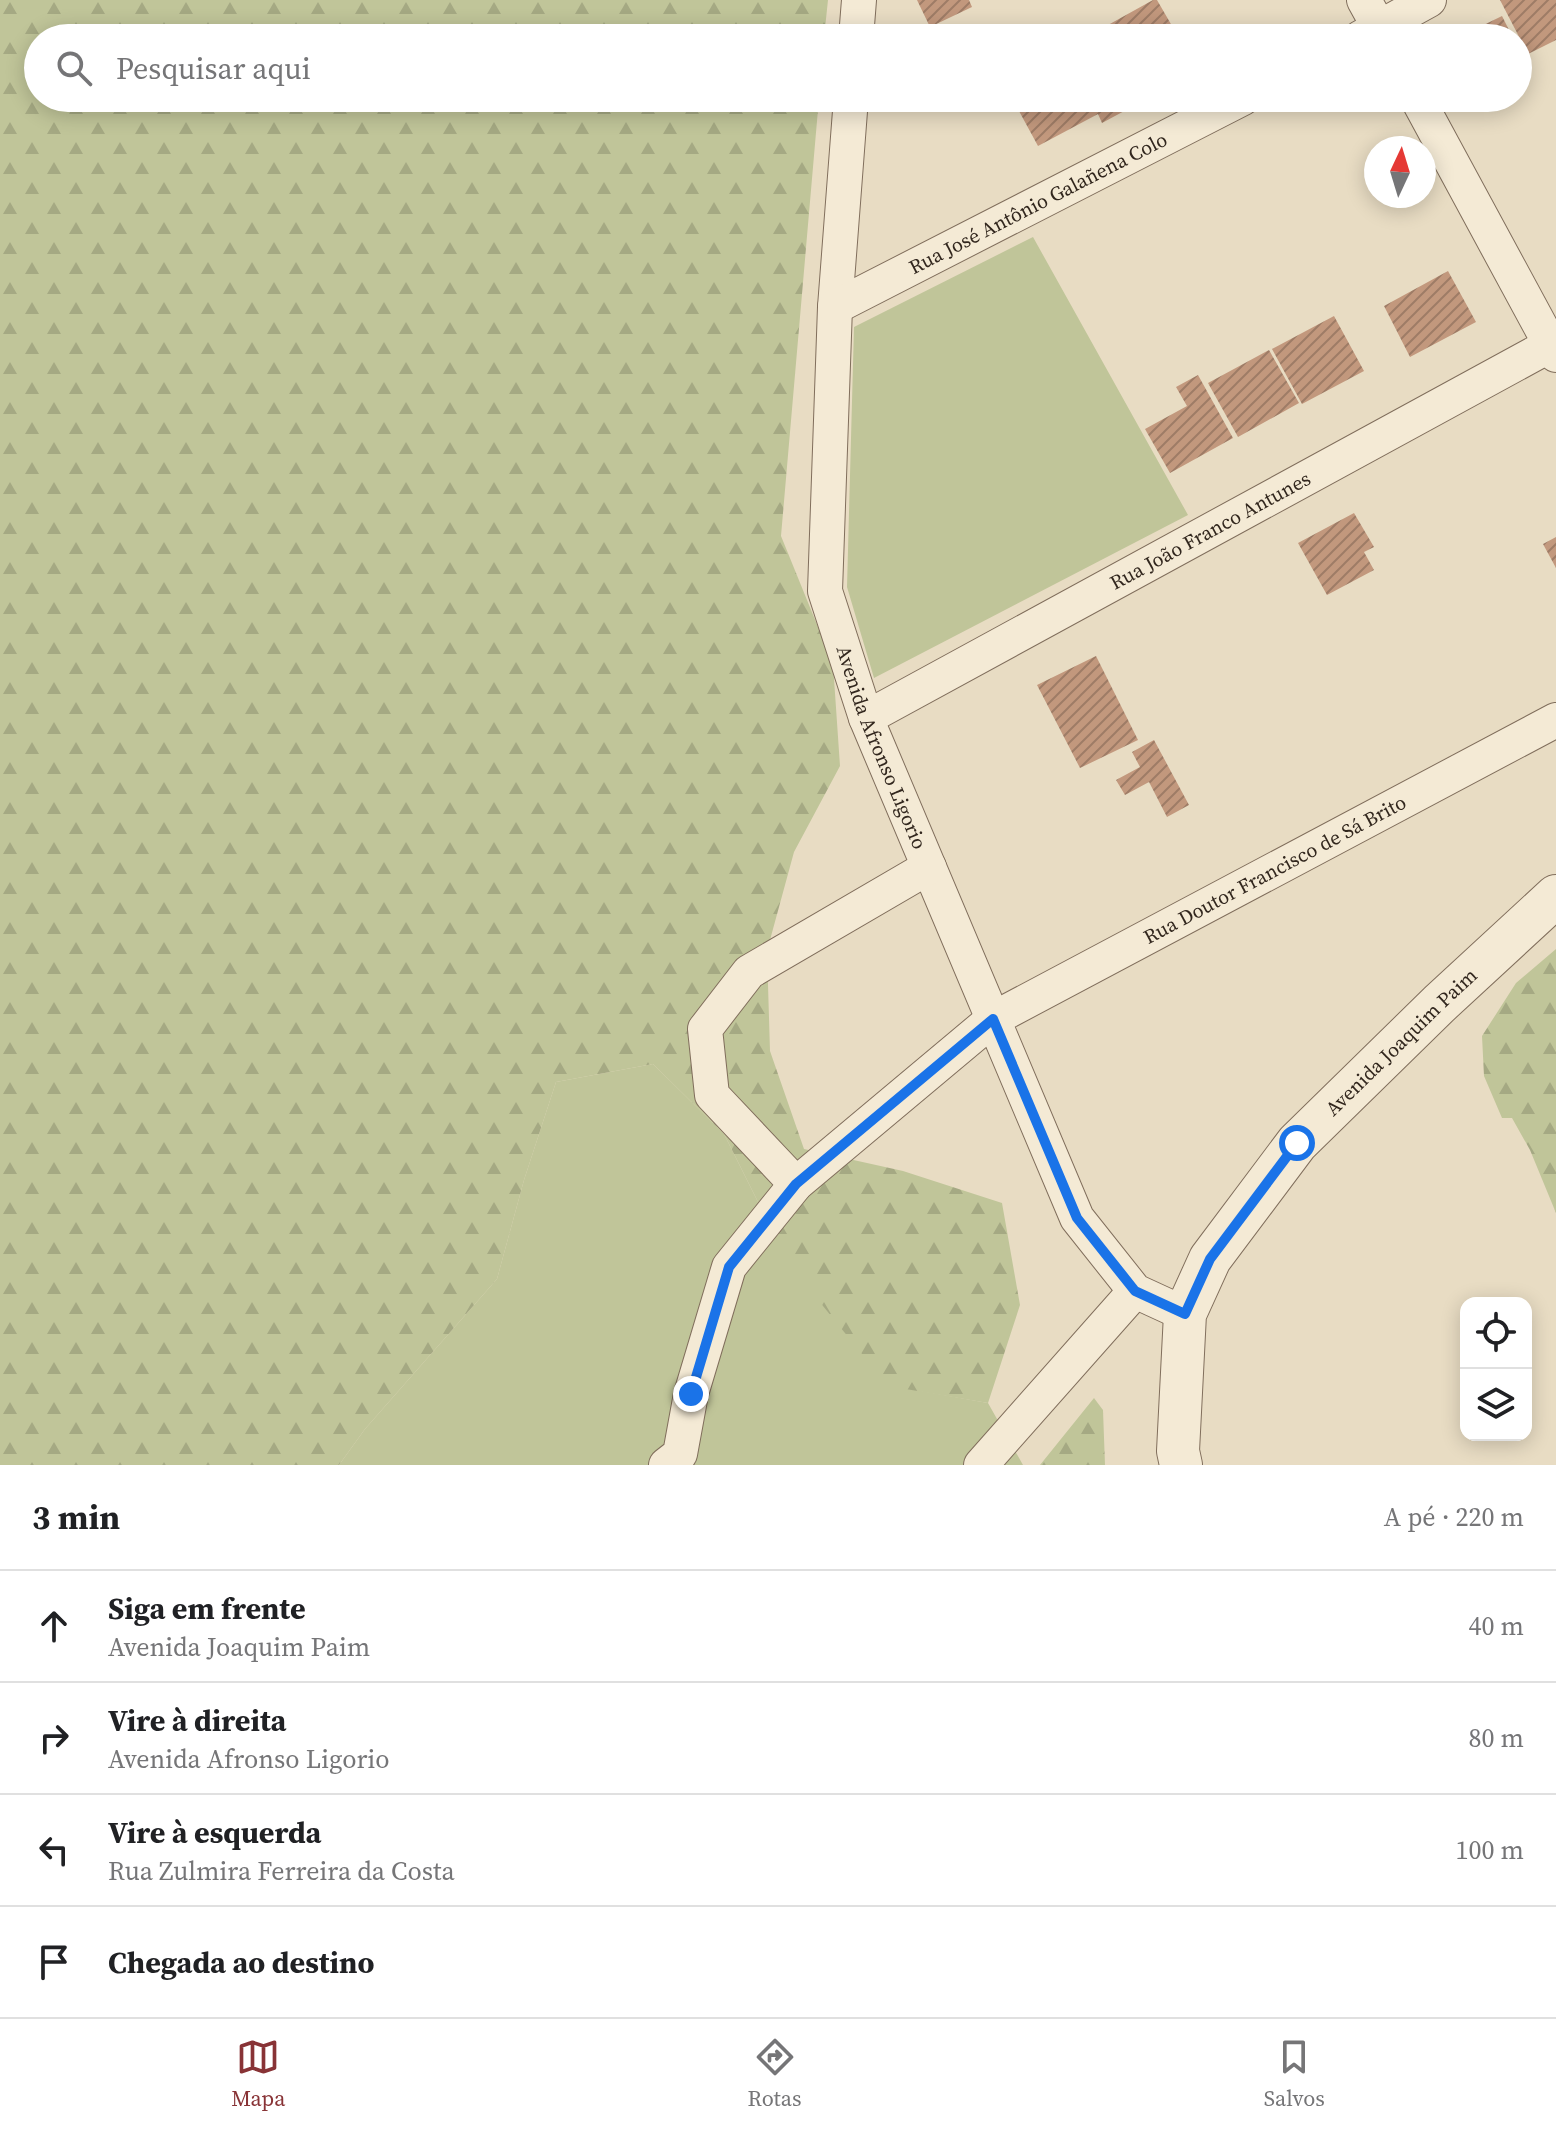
<!DOCTYPE html>
<html lang="pt">
<meta charset="utf-8">
<style>
:root{--surface:#fff;--page:#f6f6f6;--text:#202124;--muted:#757577;--line:#e0e0e0;--accent:#883336}
body{margin:0;font-family:"Source Serif 4",serif;background:var(--page);color:var(--text)}
.controls{position:absolute;right:24px;bottom:24px;display:grid;overflow:hidden;border-radius:16px;box-shadow:0 4px 20px #0003}
.controls button{width:72px;height:72px;display:grid;place-items:center;padding:0;border:0;border-bottom:2px solid var(--line);background:var(--surface);color:var(--text);font:40px sans-serif}
.compass{position:absolute;left:1364px;top:136px;width:72px;height:72px;border-radius:50%;background:var(--surface);box-shadow:0 4px 20px #0003;rotate:4deg}
.stop{position:absolute;width:24px;height:24px;margin:-18px;border:6px solid #1a73e8;border-radius:50%;background:#fff}
.stop.end{background:#1a73e8;border-color:#fff;box-shadow:0 2px 8px #0008}
.list{margin:0;padding:0;list-style:none}
h2{display:flex;justify-content:space-between;align-items:center;height:104px;margin:0;padding:0 32px;font-size:34px}
h2 small{font-size:26px;font-weight:400;color:var(--muted)}
.list li{display:grid;grid-template-columns:52px 1fr auto;gap:24px;align-items:center;box-sizing:border-box;height:112px;padding:0 32px;border-top:2px solid var(--line)}
.list b{display:block;font-size:30px;white-space:nowrap}
.list p{margin:0;font-size:26px;white-space:nowrap;color:var(--muted)}
.list em{font-size:26px;font-style:normal;color:var(--muted)}
.icon{flex:none;width:44px;height:44px;fill:none;stroke:currentColor;stroke-width:2;stroke-linecap:round;stroke-linejoin:round}
.map{position:relative;flex:none;width:1556px;height:1465px;overflow:hidden}
.search{position:absolute;background:var(--surface);box-shadow:0 4px 20px #0003;left:24px;right:24px;top:24px;height:88px;display:flex;align-items:center;gap:20px;box-sizing:border-box;padding:0 28px;border-radius:44px;color:var(--muted);font-size:30px}
.sheet{height:552px;background:var(--surface)}
nav{display:flex;justify-content:space-around;align-items:center;box-sizing:border-box;height:112px;border-top:2px solid var(--line);background:var(--surface);font-size:22px;color:var(--muted)}
nav a{display:grid;justify-items:center;gap:4px}
nav .on{color:var(--accent)}
.map>svg:first-child{display:block}
.green{fill:#c0c599}
.forest{fill:url(#forest-firs)}
.building{fill:url(#building-hatch)}
.lines{fill:none;stroke-linecap:round;stroke-linejoin:round}
.minor-casing{stroke:#806e5c;stroke-width:36}
.tertiary-casing{stroke:#806e5c;stroke-width:44}
.minor{stroke:#f4ead5;stroke-width:34}
.tertiary{stroke:#f4ead5;stroke-width:42}
.route{stroke:#1a73e8;stroke-width:10}
.labels{text-anchor:middle;dominant-baseline:central;stroke-width:7;stroke-linejoin:round;paint-order:stroke}
.street-label{font-size:20px;fill:#32271e;stroke:#f0e7d2}
</style>
<div class="map">
<svg width="1556" height="1465" viewBox="0 0 1556 1465">
<defs>
<pattern id="forest-firs" width="22" height="20" patternUnits="userSpaceOnUse" patternTransform="scale(2)"><rect width="22" height="20" fill="#c0c599"/><path d="M5 1l3.5 6h-7zM16 11l3.5 6h-7z" fill="#a5a983"/></pattern>
<pattern id="building-hatch" width="6" height="6" patternUnits="userSpaceOnUse" patternTransform="scale(2)"><rect width="6" height="6" fill="#c2987d"/><path d="M-1 1l2-2M0 6l6-6M5 7l2-2" fill="none" stroke="#9e7c66"/></pattern>
</defs>
<rect width="100%" height="100%" fill="#e8dcc3"/>
<path class="green" d="M1033,237L1188,515L874,678L847,587L854,327Z
M653,1064L724,1134L768,1222L888,1385L988,1403L1023,1465H339L365,1429L497,1279L524,1180L556,1082Z"/>
<path class="forest" d="M0,0H828L824,38H38V98H819L781,536L833,664L840,766L794,852L767,951L770,1051L804,1149L903,1171L1002,1203L1020,1305L988,1403L888,1386L823,1306L768,1222L724,1134L653,1064L556,1082L524,1180L497,1279L365,1429L339,1465H0Z
M1556,949V1213L1530,1150L1512,1118H1502L1484,1076L1482,1036L1516,983Z
M1094,1398L1103,1410L1105,1465H1040Z"/>
<path class="building" d="M917,0H969L972,7L930,27Z
M1153,0H1157L1179,38H1103L1099,30Z
M1500,0H1556V40L1528,54Z
M1502,16L1513,38H1457Z
M1012,98H1122L1128,109L1102,123L1098,114L1038,146Z
M1448,271L1476,322L1410,357L1384,306Z
M1334,316L1364,371L1302,404L1272,349Z
M1269,350L1299,403L1238,437L1208,383Z
M1198,375L1233,438L1170,473L1145,429L1187,406L1176,387Z
M1354,513L1374,547L1364,552L1374,570L1327,595L1298,543Z
M1556,537V568L1543,544Z
M1096,656L1138,740L1080,768L1037,685Z
M1154,740L1189,805L1167,817L1149,782L1125,795L1116,780L1140,767L1132,752Z"/>
<g class="lines">
<defs>
<g id="minor">
<path d="M1364,0L1385,38"/>
<path d="M856,38L859,0"/>
<path d="M1360,38L1429,0"/>
<path id="s1" d="M851,98L835,307L825,591L866,718L1077,1218L1135,1291L1185,1314"/>
<path d="M1417,98L1556,355"/>
<path id="s2" d="M835,307L1243,98"/>
<path id="s3" d="M866,718L1556,342"/>
<path d="M796,1184L712,1095L705,1029L749,972L929,867"/>
<path id="s4" d="M666,1465L680,1454L691,1394L729,1267L796,1184L993,1019L1556,720"/>
<path d="M981,1465L1135,1291"/>
</g>
<g id="tertiary">
<path id="s5" d="M1181,1465L1178,1451L1185,1314L1210,1259L1297,1143L1439,1004L1556,896"/>
</g>
</defs>
<use href="#minor" class="minor-casing"/>
<use href="#tertiary" class="tertiary-casing"/>
<use href="#minor" class="minor"/>
<use href="#tertiary" class="tertiary"/>
</g>
<g class="lines">
<path class="route" d="M691,1394L729,1267L796,1184L993,1019L1077,1218L1135,1291L1185,1314L1210,1259L1297,1143"/>
</g>
<g class="labels">
<g class="street-label">
<text stroke="none"><textPath href="#s2" startOffset="228">Rua José Antônio Galañena Colo</textPath></text>
<text stroke="none"><textPath href="#s3" startOffset="392">Rua João Franco Antunes</textPath></text>
<text stroke="none"><textPath href="#s1" startOffset="660">Avenida Afronso Ligorio</textPath></text>
<text stroke="none"><textPath href="#s4" startOffset="894">Rua Doutor Francisco de Sá Brito</textPath></text>
<text stroke="none"><textPath href="#s5" startOffset="502">Avenida Joaquim Paim</textPath></text>
</g>
</g>
</svg>
<div class="controls">
<button><svg class="icon" aria-label="locate" viewBox="0 0 24 24"><circle cx="12" cy="12" r="6"/><path d="M12 2v4M12 18v4M2 12h4M18 12h4"/></svg></button>
<button><svg class="icon" aria-label="layers" viewBox="0 0 24 24"><path d="M12 4l9 5-9 5-9-5zM3 14l9 5 9-5"/></svg></button>
</div>
<svg class="compass" viewBox="-18 -18 36 36"><path d="M0-13l5 13h-10z" fill="#e53935"/><path d="M0 13l5-13h-10z" fill="#757577"/></svg>
<div class="stop" style="left:1297px;top:1143px"></div>
<div class="stop end" style="left:691px;top:1394px"></div>
<div class="search"><svg class="icon" aria-label="search" viewBox="0 0 24 24"><circle cx="10" cy="10" r="6"/><path d="M15 15l6 6"/></svg>Pesquisar aqui</div>
</div>
<section class="sheet">
<h2>3 min<small>A pé · 220 m</small></h2>
<ul class="list">
<li><svg class="icon" aria-label="ahead" viewBox="0 0 24 24"><path d="M12 20V5M6 11l6-6 6 6"/></svg><div><b>Siga em frente</b><p>Avenida Joaquim Paim</p></div><em>40 m</em></li>
<li><svg class="icon" aria-label="right" viewBox="0 0 24 24"><path d="M7 20v-9h11M14 6l5 5-5 5"/></svg><div><b>Vire à direita</b><p>Avenida Afronso Ligorio</p></div><em>80 m</em></li>
<li><svg class="icon" aria-label="left" viewBox="0 0 24 24"><path d="M17 20v-9H6M10 6l-5 5 5 5"/></svg><div><b>Vire à esquerda</b><p>Rua Zulmira Ferreira da Costa</p></div><em>100 m</em></li>
<li><svg class="icon" aria-label="arrive" viewBox="0 0 24 24"><path d="M6 21V4h12l-3 4 3 4H6"/></svg><div><b>Chegada ao destino</b></div></li>
</ul>
</section>
<nav>
<a class="on"><svg class="icon" aria-label="map" viewBox="0 0 24 24"><path d="M3 6l6-2 6 2 6-2v14l-6 2-6-2-6 2zM9 4v14M15 6v14"/></svg>Mapa</a>
<a><svg class="icon" aria-label="directions" viewBox="0 0 24 24"><path d="M12 3l9 9-9 9-9-9zM9 14v-3h6M13 9l2 2-2 2"/></svg>Rotas</a>
<a><svg class="icon" aria-label="saved" viewBox="0 0 24 24"><path d="M7 4h10v16l-5-4-5 4z"/></svg>Salvos</a>
</nav>
